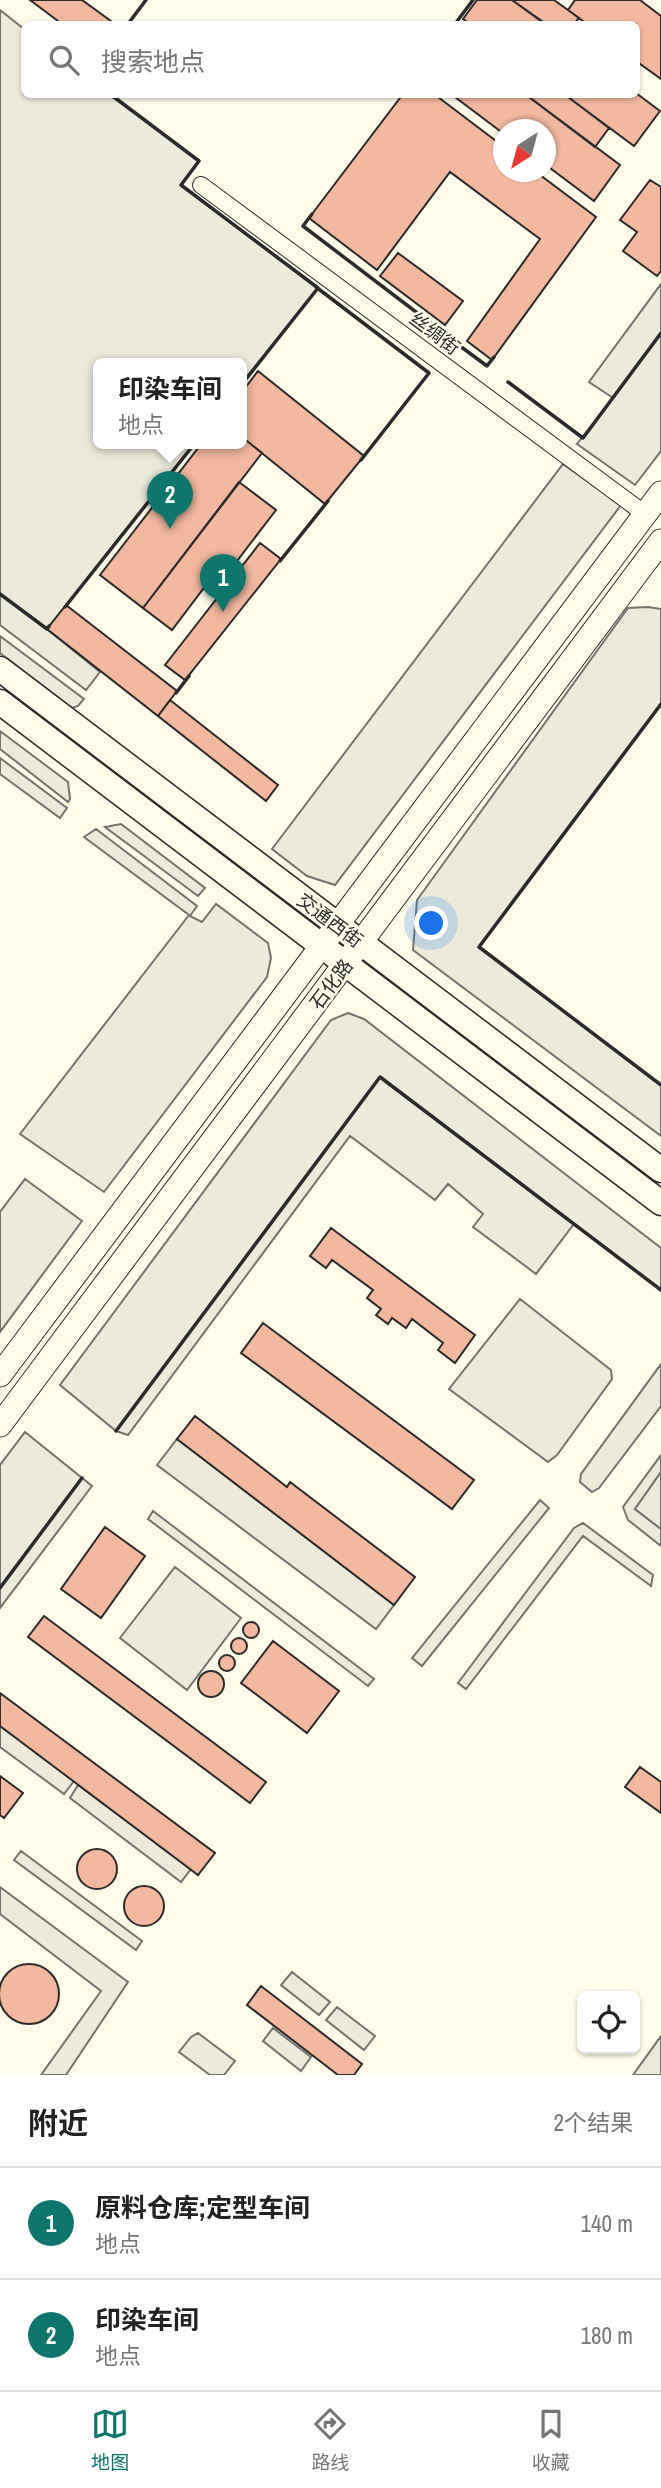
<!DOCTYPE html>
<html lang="zh">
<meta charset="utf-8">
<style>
:root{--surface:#fff;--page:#f2f2f2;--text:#222;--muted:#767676;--line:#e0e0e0;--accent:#0f766e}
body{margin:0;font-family:"Archivo Narrow","Noto Sans SC",sans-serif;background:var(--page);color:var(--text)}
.controls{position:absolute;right:21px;bottom:21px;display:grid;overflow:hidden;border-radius:10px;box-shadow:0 2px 5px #0004}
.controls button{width:63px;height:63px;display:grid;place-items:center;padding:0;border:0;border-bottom:2px solid var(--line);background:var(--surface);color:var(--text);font:35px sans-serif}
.compass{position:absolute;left:493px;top:119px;width:63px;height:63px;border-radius:50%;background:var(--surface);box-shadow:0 2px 5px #0004;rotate:216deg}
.you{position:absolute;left:432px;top:924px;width:24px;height:24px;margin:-18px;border:5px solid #fff;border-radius:50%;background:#1a73e8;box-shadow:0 0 0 10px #1a73e833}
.badge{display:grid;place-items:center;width:46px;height:46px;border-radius:50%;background:var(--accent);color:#fff;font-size:23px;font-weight:700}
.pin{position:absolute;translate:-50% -58px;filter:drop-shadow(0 2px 4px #0008)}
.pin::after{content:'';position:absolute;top:37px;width:24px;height:21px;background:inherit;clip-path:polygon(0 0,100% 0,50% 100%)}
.popup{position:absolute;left:93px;top:358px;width:154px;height:91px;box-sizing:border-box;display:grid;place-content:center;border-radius:10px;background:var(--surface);filter:drop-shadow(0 2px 5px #0005);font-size:23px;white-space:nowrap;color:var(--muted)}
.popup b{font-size:26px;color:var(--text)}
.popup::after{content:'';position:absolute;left:50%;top:100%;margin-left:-14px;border:14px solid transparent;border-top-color:var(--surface)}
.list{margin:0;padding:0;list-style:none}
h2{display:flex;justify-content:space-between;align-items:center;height:91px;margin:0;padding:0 28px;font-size:30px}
h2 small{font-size:23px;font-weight:400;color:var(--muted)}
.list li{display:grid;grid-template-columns:46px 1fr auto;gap:21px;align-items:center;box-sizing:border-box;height:112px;padding:0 28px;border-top:2px solid var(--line)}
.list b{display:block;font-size:26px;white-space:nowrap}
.list p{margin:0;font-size:23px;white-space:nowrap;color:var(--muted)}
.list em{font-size:23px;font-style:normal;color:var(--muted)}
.icon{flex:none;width:38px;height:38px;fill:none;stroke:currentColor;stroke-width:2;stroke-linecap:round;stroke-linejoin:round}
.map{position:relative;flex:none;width:661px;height:2075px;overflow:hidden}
.search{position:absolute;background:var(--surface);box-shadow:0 2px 5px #0004;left:21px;right:21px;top:21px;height:77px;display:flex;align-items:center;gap:18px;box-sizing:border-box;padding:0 24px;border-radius:10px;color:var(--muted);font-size:26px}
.sheet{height:315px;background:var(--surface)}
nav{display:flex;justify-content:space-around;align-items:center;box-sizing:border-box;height:98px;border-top:2px solid var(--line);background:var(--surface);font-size:19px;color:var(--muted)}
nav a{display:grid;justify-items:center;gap:4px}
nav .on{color:var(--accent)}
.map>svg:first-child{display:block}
.green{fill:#ecebdb;stroke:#74746e;stroke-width:2}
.parking{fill:#eceadb;stroke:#74746e;stroke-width:2}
.building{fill:#f2b8a0;stroke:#2b2b2b;stroke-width:2}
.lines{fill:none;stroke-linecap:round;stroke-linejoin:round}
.street-casing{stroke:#2b2b2b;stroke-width:18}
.secondary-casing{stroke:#2b2b2b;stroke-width:25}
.primary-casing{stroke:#2b2b2b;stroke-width:27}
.street{stroke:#fdfbea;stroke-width:16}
.secondary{stroke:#fdfbea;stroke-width:23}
.primary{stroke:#fdfbea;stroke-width:24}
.wall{stroke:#2b2b2b;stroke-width:3.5}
.labels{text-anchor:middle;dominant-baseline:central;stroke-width:5;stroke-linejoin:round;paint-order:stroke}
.street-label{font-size:19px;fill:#2b2b2b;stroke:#fdfbea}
</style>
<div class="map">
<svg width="661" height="2075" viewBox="0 0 661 2075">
<rect width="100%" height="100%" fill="#fdfbea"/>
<path class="green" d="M0,10L24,29V94L110,95L199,161L181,185L318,288L242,384V363H98V443H195L47,629L100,672L86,690L0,625Z
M661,284V451L635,485L577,444L613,398L589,382Z
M563,464L621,505L335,885L307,876L272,849Z
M648,607L661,609V704L479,947L661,1085V1136L413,950L417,900L628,608Z
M0,636L84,699L78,706L72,708L0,653Z
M0,731L68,782L70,799L68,802L0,749Z
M0,758L67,808L60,818L0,774Z
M121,824L205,888L198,896L105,827Z
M96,829L197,906L190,916L202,922L216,904L268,943L271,958L267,977L104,1192L20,1134L189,915L84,837Z
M348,1013L364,1019L661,1248V1290L574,1224L536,1274L473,1227L483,1214L448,1184L435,1200L350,1136L128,1435L116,1431L60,1385L331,1020Z
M25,1179L82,1221L0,1332V1212Z
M520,1299L611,1370L612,1379L557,1455L548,1462L449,1389Z
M661,1364V1406L599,1488L592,1492L580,1482L581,1474Z
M25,1432L92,1486L0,1608V1465Z
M177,1439L394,1605L376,1629L157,1465Z
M661,1455V1472L635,1509L661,1529V1546L628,1520L623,1507Z
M540,1500L549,1508L422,1666L412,1658Z
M153,1511L374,1679L368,1686L148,1519Z
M583,1523L653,1575L651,1586L583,1536L466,1689L458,1683L574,1528Z
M175,1567L241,1618L187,1690L120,1638Z
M0,1726L74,1781L64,1794L0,1747Z
M78,1785L191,1869L181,1882L70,1798Z
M21,1851L142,1941L136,1950L14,1860Z
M0,1887L128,1982L66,2075H41L101,1991L0,1914Z
M292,1972L330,2002L319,2015L281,1985Z
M337,2007L375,2036L364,2050L326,2020Z
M273,2028L311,2057L301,2071L263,2041Z
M198,2033L235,2061L224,2075H210L179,2052L191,2037Z
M661,2036V2075H633Z"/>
<path class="parking" d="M661,1472V1529L635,1509Z"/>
<path class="building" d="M30,0H82L115,24H62Z
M477,0H512L546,24H470L463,19Z
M512,0H554L579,18L574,24H545Z
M575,0H640L661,16V79L636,61V24H587L568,10Z
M636,93L660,111L634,146L564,94Z
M403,94H434L504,147V172H536L596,217L492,360L467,341L540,239L450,172L377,270L309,218Z
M451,94H525L620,165L594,201L546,165V130H504V134Z
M525,94H564L609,128L595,147Z
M650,180L661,187V271L657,276L623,251L637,232L620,220Z
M398,253L463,301L445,325L380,276Z
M258,371L364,456L325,504L242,437V392Z
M242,437L262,453L143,608L100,575L202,443H242Z
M239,482L276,510L227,574L219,568L172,630L143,608Z
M260,543L281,559L185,680L165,665Z
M66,605L177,691L158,716L47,629Z
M170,700L278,785L266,801L158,716Z
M331,1228L475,1335L455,1363L438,1350L443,1343L412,1319L406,1328L392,1318L388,1324L376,1315L381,1309L367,1298L373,1290L332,1260L326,1268L310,1256Z
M263,1323L474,1480L452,1509L241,1353Z
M195,1416L287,1487L290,1482L415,1577L394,1605L177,1439Z
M105,1527L145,1556L101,1618L61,1589Z
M44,1616L266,1782L250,1803L28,1637Z
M243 1630a8 8 0 1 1 16 0a8 8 0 1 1-16 0Z
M231 1646a8 8 0 1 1 16 0a8 8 0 1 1-16 0Z
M273,1641L339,1691L307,1733L241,1683Z
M219 1663a8 8 0 1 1 16 0a8 8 0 1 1-16 0Z
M198 1684a13 13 0 1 1 26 0a13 13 0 1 1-26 0Z
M0,1693L215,1853L198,1875L0,1726Z
M640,1767L661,1782V1813L625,1787Z
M0,1776L23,1793L4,1818L0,1815Z
M77 1869a20 20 0 1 1 40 0a20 20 0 1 1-40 0Z
M124 1906a20 20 0 1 1 40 0a20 20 0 1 1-40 0Z
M-1 1994a30 30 0 1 1 60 0a30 30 0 1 1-60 0Z
M261,1986L362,2064L354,2075H338L247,2005Z"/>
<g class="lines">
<defs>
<path id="street" d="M201,185L645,514"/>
<path id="secondary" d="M0,1375L661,493
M0,1425L661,541"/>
<path id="primary" d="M0,669L661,1170
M0,702L661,1203"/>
</defs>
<use href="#street" class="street-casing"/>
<use href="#secondary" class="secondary-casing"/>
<use href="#primary" class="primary-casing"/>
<use href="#street" class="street"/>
<use href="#secondary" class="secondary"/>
<use href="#primary" class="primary"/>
<path class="wall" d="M128,24L146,0
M455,24L473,0
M110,94L199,161L181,185L318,288L242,384
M312,214L303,226L441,331
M316,287L429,373L361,460
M460,346L487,366L494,357
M508,382L583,438L661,333
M280,561L328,501
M0,594L47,629L49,626
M65,607L195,443
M176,693L189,676
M661,704L479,947L661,1085
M116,1431L380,1077L661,1290
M0,1588L82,1478"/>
</g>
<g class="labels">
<g class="street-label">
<text transform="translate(435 333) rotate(37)">丝绸街</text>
<text transform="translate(330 920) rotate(37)">交通西街</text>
<text transform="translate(331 984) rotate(-53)">石化路</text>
</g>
</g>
</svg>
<div class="controls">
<button><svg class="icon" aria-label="locate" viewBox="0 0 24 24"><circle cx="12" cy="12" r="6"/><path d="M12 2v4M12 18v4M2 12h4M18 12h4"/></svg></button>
</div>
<svg class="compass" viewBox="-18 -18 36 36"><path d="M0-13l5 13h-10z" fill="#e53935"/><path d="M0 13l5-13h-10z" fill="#767676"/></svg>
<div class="you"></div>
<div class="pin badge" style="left:223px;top:612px">1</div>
<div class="pin badge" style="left:170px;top:529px">2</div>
<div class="popup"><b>印染车间</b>地点</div>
<div class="search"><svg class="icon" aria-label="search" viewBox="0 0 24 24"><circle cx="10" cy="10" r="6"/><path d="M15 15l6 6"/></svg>搜索地点</div>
</div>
<section class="sheet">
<h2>附近<small>2个结果</small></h2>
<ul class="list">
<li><span class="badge">1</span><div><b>原料仓库;定型车间</b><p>地点</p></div><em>140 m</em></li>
<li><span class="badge">2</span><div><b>印染车间</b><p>地点</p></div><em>180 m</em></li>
</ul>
</section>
<nav>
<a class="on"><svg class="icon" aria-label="map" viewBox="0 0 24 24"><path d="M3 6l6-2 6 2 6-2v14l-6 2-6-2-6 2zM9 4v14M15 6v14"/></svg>地图</a>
<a><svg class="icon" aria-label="directions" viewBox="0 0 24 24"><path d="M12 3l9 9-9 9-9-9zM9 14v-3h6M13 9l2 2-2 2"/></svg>路线</a>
<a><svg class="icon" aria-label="saved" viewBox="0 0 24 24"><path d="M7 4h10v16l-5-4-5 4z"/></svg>收藏</a>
</nav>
